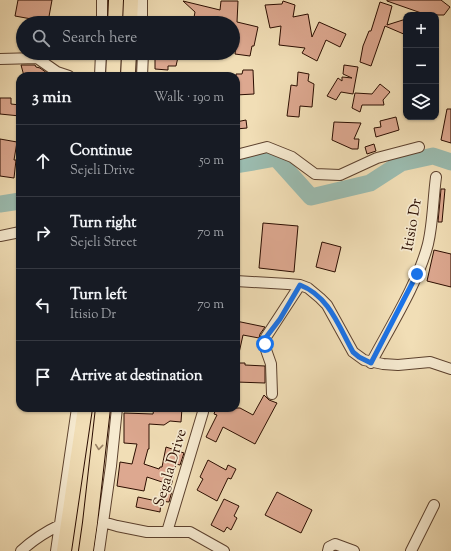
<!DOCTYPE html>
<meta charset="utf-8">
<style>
:root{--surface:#171b24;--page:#20242c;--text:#f1f3f6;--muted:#9ea1a6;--line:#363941}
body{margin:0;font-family:"Sorts Mill Goudy",serif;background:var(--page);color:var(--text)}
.controls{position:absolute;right:12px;top:12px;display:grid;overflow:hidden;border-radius:8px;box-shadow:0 1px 3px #0004}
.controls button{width:36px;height:36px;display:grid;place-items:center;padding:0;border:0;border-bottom:1px solid var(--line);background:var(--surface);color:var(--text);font:20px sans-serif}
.stop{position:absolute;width:12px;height:12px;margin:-9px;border:3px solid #1a73e8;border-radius:50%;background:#fff}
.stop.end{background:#1a73e8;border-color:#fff;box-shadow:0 1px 4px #0008}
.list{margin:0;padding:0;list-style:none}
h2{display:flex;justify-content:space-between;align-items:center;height:52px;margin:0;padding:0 16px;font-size:17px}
h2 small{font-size:13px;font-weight:400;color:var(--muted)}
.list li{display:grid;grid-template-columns:26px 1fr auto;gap:12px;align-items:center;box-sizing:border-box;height:72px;padding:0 16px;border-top:1px solid var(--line)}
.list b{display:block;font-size:15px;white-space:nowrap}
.list p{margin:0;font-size:13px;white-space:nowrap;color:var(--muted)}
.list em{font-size:13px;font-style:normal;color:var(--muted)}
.icon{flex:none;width:22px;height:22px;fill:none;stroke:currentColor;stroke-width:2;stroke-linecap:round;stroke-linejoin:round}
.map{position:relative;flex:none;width:451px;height:551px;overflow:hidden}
.search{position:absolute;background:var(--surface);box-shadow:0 1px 3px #0004;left:16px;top:16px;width:224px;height:44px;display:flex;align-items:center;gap:10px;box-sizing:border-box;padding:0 14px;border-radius:22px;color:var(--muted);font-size:15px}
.panel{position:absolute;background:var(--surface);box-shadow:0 1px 3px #0004;left:16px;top:72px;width:224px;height:340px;border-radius:12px}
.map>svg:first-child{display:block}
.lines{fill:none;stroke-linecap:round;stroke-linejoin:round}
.river{stroke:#9bbcb0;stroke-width:17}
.building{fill:#dda890;stroke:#2b0d00}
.minor-casing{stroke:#5c412e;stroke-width:12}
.highway-casing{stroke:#2b0d00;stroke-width:16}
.minor{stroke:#f6ead0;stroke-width:10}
.highway{stroke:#f1deb6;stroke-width:14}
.oneway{stroke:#988064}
.route{stroke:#1a73e8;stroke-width:5}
.labels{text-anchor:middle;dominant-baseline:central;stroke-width:3.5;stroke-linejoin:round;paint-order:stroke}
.street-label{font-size:15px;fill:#2b0d00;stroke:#f6ead0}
</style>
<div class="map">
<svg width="451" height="551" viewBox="0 0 451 551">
<rect width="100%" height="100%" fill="#f1deb6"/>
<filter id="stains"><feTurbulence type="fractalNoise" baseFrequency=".005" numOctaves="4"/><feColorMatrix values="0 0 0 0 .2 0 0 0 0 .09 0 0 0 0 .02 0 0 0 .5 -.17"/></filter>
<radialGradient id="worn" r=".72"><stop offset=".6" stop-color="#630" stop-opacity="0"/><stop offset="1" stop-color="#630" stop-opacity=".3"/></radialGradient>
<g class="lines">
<path class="river" d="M236,165L276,158L311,197L370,183L401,163L433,156L451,162
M0,204L20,201"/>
</g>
<path class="building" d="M18,0H52L48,22L15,16Z
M387,0H441L450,7L444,15H427L387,1Z
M183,1L220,10L221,1H238L237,22L258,27L254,46H252L250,56L235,54L237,37H233V23H193L195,12Z
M283,1L295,5L293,17L308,14L312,37L319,22L346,34L340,47L326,40L317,61L302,53L305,48L279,45L281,26L270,28L265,5L282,4Z
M380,2L392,6L387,25L406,19V35L385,26L371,66L360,62L363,46L369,31H371Z
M155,56L178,57L176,66H168V70L155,69Z
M21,65H35L36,67L40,68L51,76H24Z
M344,65L358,67L353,94L341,92L336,100L327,96L338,78L342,81V77L352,78L343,74Z
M243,70H253L254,94L236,95V74H242Z
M298,72L309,74L308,81L314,84L312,107L300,106L299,117L287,116L291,85L297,86Z
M380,84L390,92L383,100L384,105H362L360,112L352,108L355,93L372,94Z
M0,98H11V104L20,105V116L0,114Z
M447,109H451V143L441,140Z
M396,117L399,130L376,137L374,128L381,127L380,121Z
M246,120L247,128L236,129V122Z
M334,122L361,123L354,139H359L358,149H352L332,140Z
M0,139L17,142L14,160H16L14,178L0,176Z
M374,144L376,151L367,154L365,147Z
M441,189H445L442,222H438Z
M263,223L298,226L294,272L259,268Z
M322,242L341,247L335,272L316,267Z
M434,250L451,254V287L427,281Z
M236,321L265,327L260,334L259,338L243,335L239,353H236Z
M236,363H245V365L265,366V383L236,382Z
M264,395L269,400L277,403L255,444L223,427L216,442L206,437L217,415L214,414L216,408H240L253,415Z
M154,408H182L181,422L170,421L164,425L149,424V449H148L144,464L159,469L160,467H162L166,447L184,453L180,465L176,464L170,491H172L169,502L160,501L162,482L147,477L144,491L117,486L120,462L132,464L137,444L124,443V413L153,414Z
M208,460L226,470L228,465L236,469L231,479L228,478L217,501L197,490L203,479L200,477Z
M277,492L312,510L301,533L265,515Z
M138,497L161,502L160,512L136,507Z
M224,499L239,506L234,516L237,518L231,530L227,527L224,532L211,525Z"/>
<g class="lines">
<defs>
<path id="minor" d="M142,0V23
M102,23V0
M0,59L37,58L57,72L69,76
M100,76L101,53
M142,76L143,53
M236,155L267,147L292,157L315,174L340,175L377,158L419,147
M0,236L20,232
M236,281L288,284L300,285L308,288L320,298L327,305L353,352L364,360L383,364L398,365L430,362L451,369
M371,363C390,327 418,283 428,244C433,223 433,199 436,177
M272,394L271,364L265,347L266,337L300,285
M103,522L117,526L147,532H190L224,551
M167,532L203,412
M21,551C33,540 45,532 60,525
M56,551L77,408
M99,551L111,466L117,408
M328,551L329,547L335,544L354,551
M411,551L434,505"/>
<path id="highway" d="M115,23L116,0
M130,23L131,0
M113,76L114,53
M128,76L129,53
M64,551L85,408
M86,551L90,523L103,408"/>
</defs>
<use href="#minor" class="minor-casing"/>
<use href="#highway" class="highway-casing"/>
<use href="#minor" class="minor"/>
<use href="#highway" class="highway"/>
</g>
<defs><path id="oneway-chevron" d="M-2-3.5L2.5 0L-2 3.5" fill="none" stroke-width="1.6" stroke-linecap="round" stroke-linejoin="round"/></defs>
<use class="oneway" href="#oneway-chevron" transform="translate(99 447) rotate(96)"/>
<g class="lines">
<path class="route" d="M265,344L267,336L280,319L300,285C329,296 339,327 353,352L359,357L371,363L417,274"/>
</g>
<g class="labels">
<g class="street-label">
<text transform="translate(413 225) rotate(-80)">Itisio Dr</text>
<text transform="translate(171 468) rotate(-73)">Segala Drive</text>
</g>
</g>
<rect width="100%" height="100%" filter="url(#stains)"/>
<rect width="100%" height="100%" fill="url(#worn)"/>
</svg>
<div class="controls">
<button>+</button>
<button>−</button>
<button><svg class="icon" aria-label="layers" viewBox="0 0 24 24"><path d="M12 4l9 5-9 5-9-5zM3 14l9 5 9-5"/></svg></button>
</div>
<div class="stop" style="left:265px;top:344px"></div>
<div class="stop end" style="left:417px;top:274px"></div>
<div class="search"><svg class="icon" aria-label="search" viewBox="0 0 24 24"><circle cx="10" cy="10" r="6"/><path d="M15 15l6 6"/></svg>Search here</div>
<section class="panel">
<h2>3 min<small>Walk · 190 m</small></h2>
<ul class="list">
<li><svg class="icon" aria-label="ahead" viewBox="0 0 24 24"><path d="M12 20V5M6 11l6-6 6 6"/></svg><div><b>Continue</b><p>Sejeli Drive</p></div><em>50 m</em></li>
<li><svg class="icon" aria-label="right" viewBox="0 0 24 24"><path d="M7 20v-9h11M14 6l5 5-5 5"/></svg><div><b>Turn right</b><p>Sejeli Street</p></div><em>70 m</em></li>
<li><svg class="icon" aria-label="left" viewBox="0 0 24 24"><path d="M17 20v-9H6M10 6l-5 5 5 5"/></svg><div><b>Turn left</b><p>Itisio Dr</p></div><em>70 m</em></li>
<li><svg class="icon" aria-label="arrive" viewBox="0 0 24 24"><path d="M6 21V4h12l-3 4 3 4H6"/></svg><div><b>Arrive at destination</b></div></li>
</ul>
</section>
</div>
